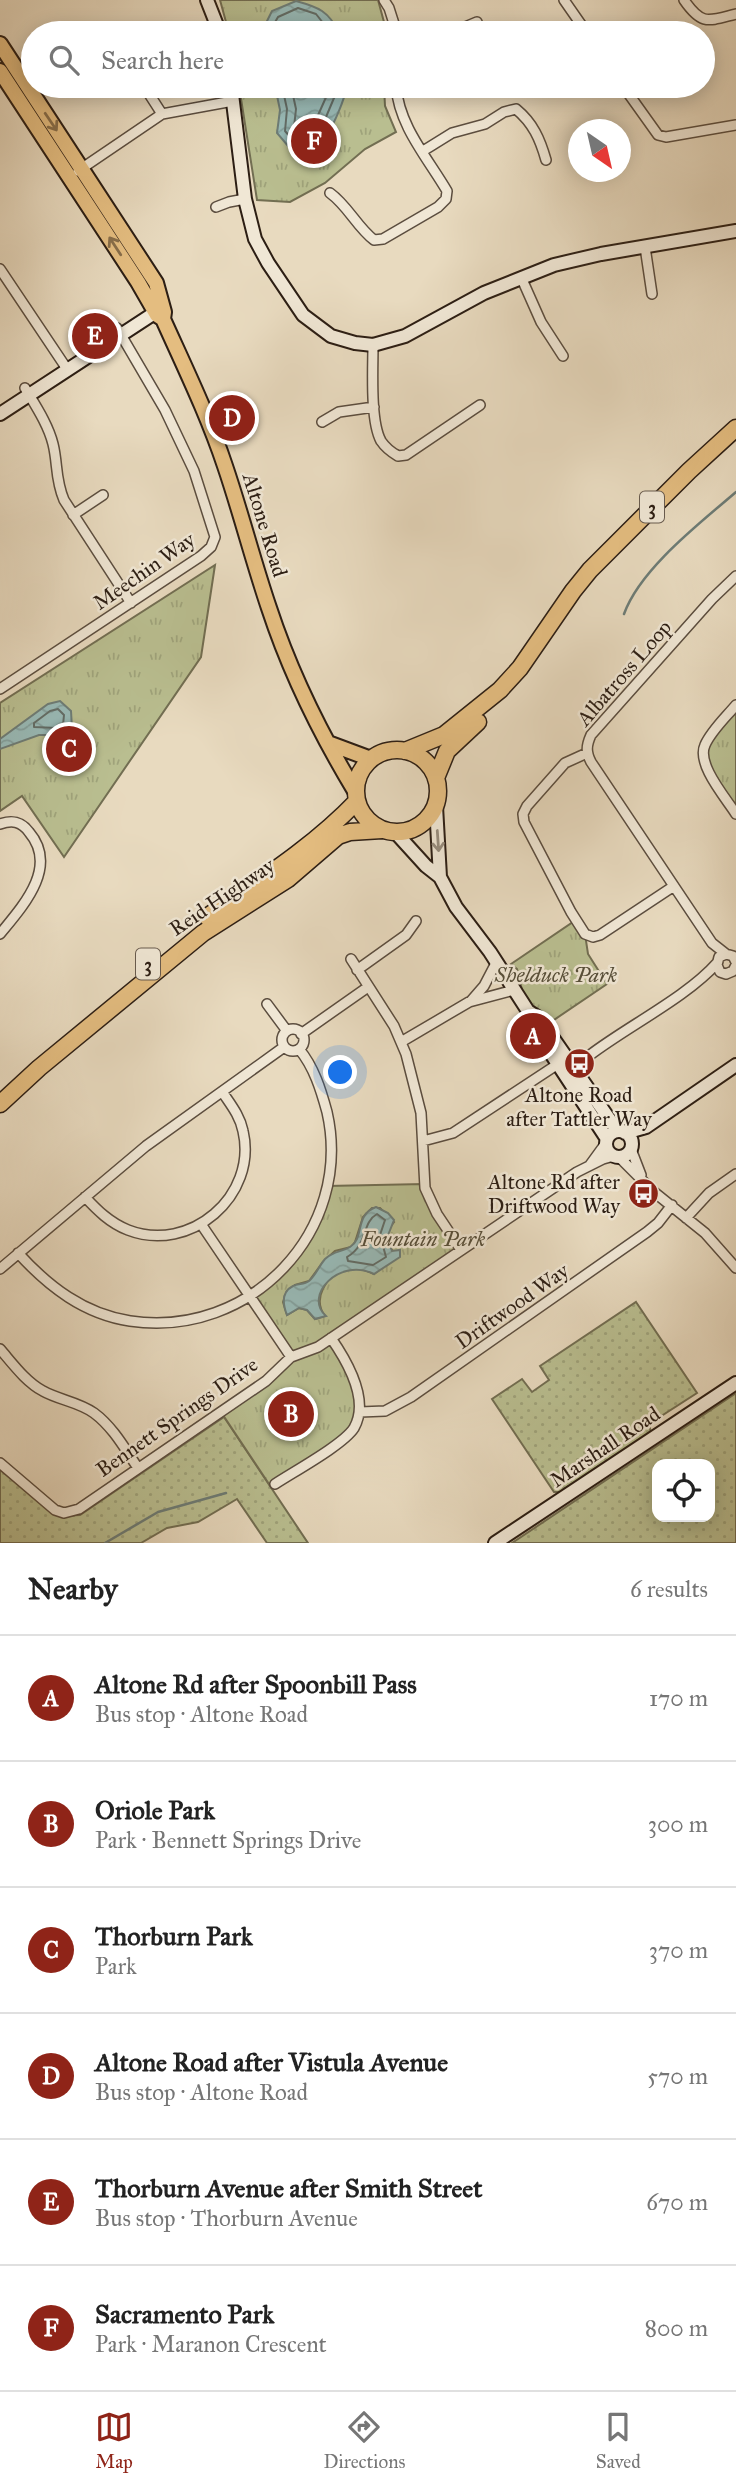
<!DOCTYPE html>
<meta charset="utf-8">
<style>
:root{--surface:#fff;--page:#f6f6f6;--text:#222;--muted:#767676;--line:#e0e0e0;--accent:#8f2418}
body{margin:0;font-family:"IM FELL Great Primer",serif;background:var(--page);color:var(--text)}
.controls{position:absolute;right:21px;bottom:21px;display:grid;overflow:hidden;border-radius:14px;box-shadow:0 4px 18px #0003}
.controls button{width:63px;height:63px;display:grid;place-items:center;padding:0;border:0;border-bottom:2px solid var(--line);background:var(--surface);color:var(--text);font:35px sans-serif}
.compass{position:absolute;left:568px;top:119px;width:63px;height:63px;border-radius:50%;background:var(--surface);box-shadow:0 4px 18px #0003;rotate:146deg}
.you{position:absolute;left:341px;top:1073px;width:24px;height:24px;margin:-18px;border:5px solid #fff;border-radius:50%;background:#1a73e8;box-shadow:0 0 0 10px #1a73e833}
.badge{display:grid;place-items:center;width:46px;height:46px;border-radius:50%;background:var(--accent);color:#fff;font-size:23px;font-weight:700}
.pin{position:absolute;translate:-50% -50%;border:4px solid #fff;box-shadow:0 2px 7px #0006}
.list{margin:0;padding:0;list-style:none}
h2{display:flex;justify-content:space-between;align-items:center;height:91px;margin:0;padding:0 28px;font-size:30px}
h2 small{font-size:23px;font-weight:400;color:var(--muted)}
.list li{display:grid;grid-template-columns:46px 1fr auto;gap:21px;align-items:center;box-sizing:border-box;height:126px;padding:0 28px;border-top:2px solid var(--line)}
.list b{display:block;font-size:26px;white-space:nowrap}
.list p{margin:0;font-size:23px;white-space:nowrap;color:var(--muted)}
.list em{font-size:23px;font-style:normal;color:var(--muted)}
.icon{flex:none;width:38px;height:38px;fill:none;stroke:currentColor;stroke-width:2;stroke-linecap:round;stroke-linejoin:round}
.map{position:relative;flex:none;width:736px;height:1543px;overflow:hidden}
.search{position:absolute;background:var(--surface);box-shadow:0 4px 18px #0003;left:21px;right:21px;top:21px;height:77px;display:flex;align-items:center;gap:18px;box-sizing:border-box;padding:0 24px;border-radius:38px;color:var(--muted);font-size:26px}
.sheet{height:847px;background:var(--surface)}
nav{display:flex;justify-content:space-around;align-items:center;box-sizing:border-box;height:98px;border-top:2px solid var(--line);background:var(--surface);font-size:19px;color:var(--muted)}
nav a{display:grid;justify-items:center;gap:4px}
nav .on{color:var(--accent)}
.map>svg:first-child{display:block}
.grass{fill:url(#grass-dots);stroke:#726e52;stroke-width:2;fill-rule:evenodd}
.park{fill:url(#park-tufts);stroke:#726e52;stroke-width:2;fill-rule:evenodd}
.water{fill:url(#water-waves);stroke:#6d7c76;stroke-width:2}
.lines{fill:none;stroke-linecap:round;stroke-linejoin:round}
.shore{stroke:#626c66;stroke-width:2}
.stream{stroke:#6d7c76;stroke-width:2.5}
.street-casing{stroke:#5b4d3f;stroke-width:12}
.secondary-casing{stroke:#2c1e14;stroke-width:16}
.primary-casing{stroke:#2c1e14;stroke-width:18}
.highway-casing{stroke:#2c1e14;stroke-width:19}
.street{stroke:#f0e7d5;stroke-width:9}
.secondary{stroke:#f0e7d5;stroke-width:12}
.primary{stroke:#e4bd80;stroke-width:14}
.highway{stroke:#e4bd80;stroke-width:16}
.oneway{stroke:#886e4a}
.oneway2{stroke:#988d7e}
.labels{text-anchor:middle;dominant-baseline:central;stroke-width:5;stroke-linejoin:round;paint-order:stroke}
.shield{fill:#f0e7d5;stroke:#675a4e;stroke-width:2}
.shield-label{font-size:19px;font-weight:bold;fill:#2c1e14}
.street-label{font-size:21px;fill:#2c1e14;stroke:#f0e7d5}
.park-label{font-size:21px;font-style:italic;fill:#564e39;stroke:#f0e7d5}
.poi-label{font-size:21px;fill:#2c1e14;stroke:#f0e7d5}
</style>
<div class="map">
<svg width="736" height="1543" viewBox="0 0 736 1543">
<defs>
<pattern id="grass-dots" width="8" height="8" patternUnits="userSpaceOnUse" patternTransform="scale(1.75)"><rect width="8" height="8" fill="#b9be90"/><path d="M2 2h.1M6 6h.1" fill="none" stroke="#9fa37b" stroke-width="1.8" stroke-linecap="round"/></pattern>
<pattern id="park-tufts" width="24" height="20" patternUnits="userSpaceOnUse" patternTransform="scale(1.75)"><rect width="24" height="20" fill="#b9be90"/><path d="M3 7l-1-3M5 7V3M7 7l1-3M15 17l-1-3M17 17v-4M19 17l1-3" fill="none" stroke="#9fa37b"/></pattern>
<pattern id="water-waves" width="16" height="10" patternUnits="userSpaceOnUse" patternTransform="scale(1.75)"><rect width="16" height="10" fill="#98bab7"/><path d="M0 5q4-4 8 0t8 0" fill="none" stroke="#839f9c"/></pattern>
</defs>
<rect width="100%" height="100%" fill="#e8dabf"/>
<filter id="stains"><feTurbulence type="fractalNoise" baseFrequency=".00286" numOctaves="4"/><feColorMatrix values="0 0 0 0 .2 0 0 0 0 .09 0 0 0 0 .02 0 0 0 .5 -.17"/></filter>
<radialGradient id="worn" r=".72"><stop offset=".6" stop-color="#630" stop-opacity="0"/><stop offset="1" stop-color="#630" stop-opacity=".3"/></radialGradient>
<path class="grass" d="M636,1302L697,1393L649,1424L651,1433L560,1492H554L492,1399L522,1379L532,1392L549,1380L540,1366Z
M736,1393V1543H512ZM710,1464V1517H657V1464Z
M224,1417L308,1543H267L237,1499L198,1522L167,1528L141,1543H0V1463L59,1516L80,1515Z"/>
<path class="park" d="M220,0H378L387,33H229Z
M239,86H384L385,106L396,132L365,149L325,183L290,202L257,200Z
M215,565L201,657L64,857L22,796L0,811V703Z
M736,705V814L705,767V745Z
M576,920L585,934L588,954L607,984L545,1026L522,990L517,969L511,964Z
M424,1184L461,1250L331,1338L341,1353L357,1398L353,1428L336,1444L271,1487L221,1412L290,1357L250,1296L295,1256L327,1186ZM372,1208H380L394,1222C385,1232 386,1242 394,1253L400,1251L374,1274C365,1270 357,1267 347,1269C326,1274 312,1299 325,1316L315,1319L307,1310L299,1308L287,1315L283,1302L287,1291L295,1285L309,1281L323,1262L335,1251L351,1247L355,1242L363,1217Z"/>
<path class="water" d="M296,1C318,7 329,11 339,33H261L272,11Z
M275,86H347C345,97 333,130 324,136C313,144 300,146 288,146L277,133L280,110Z
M60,701L71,711L72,729L59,735H39L0,749V739L48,704Z
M376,1207L388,1213L394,1220L387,1238L392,1251L400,1250V1257L374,1274C339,1257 303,1296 326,1316L315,1319L307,1310L299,1308L287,1315C283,1305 281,1292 293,1286C298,1283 304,1285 309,1281C316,1275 319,1266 325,1259C333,1251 342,1252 350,1247C365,1238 354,1215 376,1207Z"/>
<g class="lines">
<path class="shore" d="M269,33L278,17L298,8L316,14L331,33
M282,86L287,109L285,131L292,139L303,138L321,129L339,86
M291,86L296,109L294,127L297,130L315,122L331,86
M58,709L64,715L63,725L57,728L34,727V723L50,711Z
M377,1214L385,1220L380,1235L386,1257L373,1265L348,1261L347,1257C369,1244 361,1223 377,1214Z"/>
<path class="stream" d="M624,614C640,569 700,523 736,492
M105,1543L158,1512L226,1493"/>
<defs>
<path id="street" d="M384,0L389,8L397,33
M564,0L587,33
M684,0C702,26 708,21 736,14
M451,33L477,22
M144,86L162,114
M623,86L658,135L666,137L736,125
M423,151L452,133L485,124L504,112L516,109C533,123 540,139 546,160
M78,171L162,114L233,101
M330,193C348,206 357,227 374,240L383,239L438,207L446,199L447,191C427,157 399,126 396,86
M216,207L229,202L245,199
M645,247L652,294
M0,269L67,369
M521,277L541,322L563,356
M373,345C373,369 370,421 381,441C385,447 391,452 398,456L406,455L480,405
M25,388C35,405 48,424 53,444C58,464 55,479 64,500L131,603
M322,422L339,412L374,407
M73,515L103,495
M0,689L201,556L211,547L215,537L194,471L165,410L117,328
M736,705C726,717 711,731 705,745C696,764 726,798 736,814
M587,753L565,763L527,806L523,814L524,822L571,912L585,934L593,937L600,935L674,886
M0,824C12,820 21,821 29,832C59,867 23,906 0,934
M726,954L712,943L591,762C586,752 586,746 591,735L712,599L736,576
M351,959L394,1026L406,1054L421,1113L425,1188L437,1214L461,1250
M736,962L733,956L726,954L719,957L717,965L720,972L726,974L733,971L736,965
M357,970L406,935L416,921
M471,1001L484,986L496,963
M267,1004L287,1031
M282 1040a11 11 0 1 1 22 0a11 11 0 1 1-22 0Z
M301,1034L368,987
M401,1042L469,1002L514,990
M590,1055C628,1026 687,997 717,963
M423,1141L453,1133L558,1064
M631,1149L641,1175
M619,1157L654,1192L705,1233L736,1268
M590,1165L606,1143
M85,1197C97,1210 110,1223 128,1230C190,1254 258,1196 243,1131C240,1116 231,1105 223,1093
M686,1218L709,1193L736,1174
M201,1224L291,1357
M18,1253C49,1287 84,1314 130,1321C250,1339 354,1231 327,1112C321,1090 314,1067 299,1049
M0,1269L146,1146L284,1047
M0,1349C13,1364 26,1382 43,1391C59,1400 79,1402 94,1413C113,1427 125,1449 138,1468
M360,1412L385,1411L411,1397L647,1232L658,1223L672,1205
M0,1463L55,1510L64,1513L79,1509L266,1381L291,1357L318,1347L577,1172L603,1159L614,1156
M275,1484C293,1472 343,1445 354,1428C370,1400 347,1361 331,1338"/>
<path id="secondary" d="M207,0L220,33
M231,86L245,199L255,239L268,263L303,315L331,336L355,343L373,345L405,336L484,293L554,265L601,254L736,231
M0,414L156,312
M436,806L440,877
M396,833L426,866L440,877L456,907L490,952L528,1011L531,1023L607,1139
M528,1011L539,1018L612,1123L622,1131
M606 1144a13 13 0 1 1 26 0a13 13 0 1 1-26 0Z
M625,1133L646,1127L736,1065
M495,1543L736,1383"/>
<path id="primary" d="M0,44L156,283L164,312L163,319
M0,71L138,282L157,315L163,319C185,368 208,415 225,466C241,513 253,561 269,608C290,672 320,733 355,791
M328,743L371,759"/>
<path id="highway" d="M356 791a41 41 0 1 1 82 0a41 41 0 1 1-82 0Z
M405,751L444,735L500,690L520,668L573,591L590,570L689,471L736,428
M436,778L447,751L478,722
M207,917C259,881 313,847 357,801
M0,1104L39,1068L203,933L288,879L338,836L350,832L382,830"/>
</defs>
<use href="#street" class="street-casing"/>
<use href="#secondary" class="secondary-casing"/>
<use href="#primary" class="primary-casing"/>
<use href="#highway" class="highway-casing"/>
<use href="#street" class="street"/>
<use href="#secondary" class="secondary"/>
<use href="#primary" class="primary"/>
<use href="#highway" class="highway"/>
</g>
<defs><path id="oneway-shaft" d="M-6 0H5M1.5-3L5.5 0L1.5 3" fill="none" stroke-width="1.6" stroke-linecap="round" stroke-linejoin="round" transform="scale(1.75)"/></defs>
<g class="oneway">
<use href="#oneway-shaft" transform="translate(51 122) rotate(56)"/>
<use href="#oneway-shaft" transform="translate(115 246) rotate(-123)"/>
</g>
<use class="oneway2" href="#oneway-shaft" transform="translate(438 841) rotate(86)"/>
<defs>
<symbol id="bus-disc" viewBox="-11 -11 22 22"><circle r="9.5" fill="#8f2418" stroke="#f0e7d5"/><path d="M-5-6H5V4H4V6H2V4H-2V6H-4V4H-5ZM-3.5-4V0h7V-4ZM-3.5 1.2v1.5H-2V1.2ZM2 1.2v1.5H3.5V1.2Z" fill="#fff"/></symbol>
</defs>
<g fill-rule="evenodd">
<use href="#bus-disc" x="562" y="1046" width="35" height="35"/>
<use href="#bus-disc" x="626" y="1176" width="35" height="35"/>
</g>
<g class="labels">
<g class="shield">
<rect x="640" y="491.5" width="24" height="31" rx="5"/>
<rect x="136" y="948.5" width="24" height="31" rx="5"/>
</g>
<g class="shield-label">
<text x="652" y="507">3</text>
<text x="148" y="964">3</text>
</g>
<g class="street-label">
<text transform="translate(265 525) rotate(73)">Altone Road</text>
<text transform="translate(144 571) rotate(-35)">Meechin Way</text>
<text transform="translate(624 673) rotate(-49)">Albatross Loop</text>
<text transform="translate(222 897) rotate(-34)">Reid Highway</text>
<text transform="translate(512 1306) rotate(-35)">Driftwood Way</text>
<text transform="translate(177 1417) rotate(-35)">Bennett Springs Drive</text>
<text transform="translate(605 1447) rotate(-34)">Marshall Road</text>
</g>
<g class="park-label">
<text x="556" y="975">Shelduck Park</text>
<text x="423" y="1239">Fountain Park</text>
</g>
<g class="poi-label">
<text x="579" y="1095">Altone Road<tspan x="579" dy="24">after Tattler Way</tspan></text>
<text x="620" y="1182" text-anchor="end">Altone Rd after<tspan x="620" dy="24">Driftwood Way</tspan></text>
</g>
</g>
<rect width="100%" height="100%" filter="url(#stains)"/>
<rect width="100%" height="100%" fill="url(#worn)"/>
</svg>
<div class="controls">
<button><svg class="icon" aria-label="locate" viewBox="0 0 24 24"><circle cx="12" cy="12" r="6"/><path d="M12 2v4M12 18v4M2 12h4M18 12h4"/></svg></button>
</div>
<svg class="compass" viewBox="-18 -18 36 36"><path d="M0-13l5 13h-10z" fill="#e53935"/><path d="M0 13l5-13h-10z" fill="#767676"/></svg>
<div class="you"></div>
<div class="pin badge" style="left:533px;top:1036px">A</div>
<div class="pin badge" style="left:291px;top:1414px">B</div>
<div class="pin badge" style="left:69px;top:749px">C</div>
<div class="pin badge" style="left:232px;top:418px">D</div>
<div class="pin badge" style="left:95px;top:336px">E</div>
<div class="pin badge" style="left:314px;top:141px">F</div>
<div class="search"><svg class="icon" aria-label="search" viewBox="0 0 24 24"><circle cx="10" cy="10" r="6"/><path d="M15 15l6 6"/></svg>Search here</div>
</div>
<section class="sheet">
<h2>Nearby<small>6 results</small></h2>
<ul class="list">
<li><span class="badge">A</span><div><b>Altone Rd after Spoonbill Pass</b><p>Bus stop · Altone Road</p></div><em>170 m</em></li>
<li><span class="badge">B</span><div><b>Oriole Park</b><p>Park · Bennett Springs Drive</p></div><em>300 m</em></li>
<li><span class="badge">C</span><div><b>Thorburn Park</b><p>Park</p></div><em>370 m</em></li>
<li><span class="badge">D</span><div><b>Altone Road after Vistula Avenue</b><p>Bus stop · Altone Road</p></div><em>570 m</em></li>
<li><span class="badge">E</span><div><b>Thorburn Avenue after Smith Street</b><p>Bus stop · Thorburn Avenue</p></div><em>670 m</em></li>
<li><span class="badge">F</span><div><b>Sacramento Park</b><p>Park · Maranon Crescent</p></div><em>800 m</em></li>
</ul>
</section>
<nav>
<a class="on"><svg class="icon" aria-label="map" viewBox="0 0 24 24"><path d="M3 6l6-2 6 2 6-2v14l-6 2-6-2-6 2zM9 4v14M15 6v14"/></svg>Map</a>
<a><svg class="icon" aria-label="directions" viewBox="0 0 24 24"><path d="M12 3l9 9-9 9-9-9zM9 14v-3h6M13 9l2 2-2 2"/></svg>Directions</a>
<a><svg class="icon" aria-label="saved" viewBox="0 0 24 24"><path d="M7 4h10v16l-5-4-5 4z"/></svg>Saved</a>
</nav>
